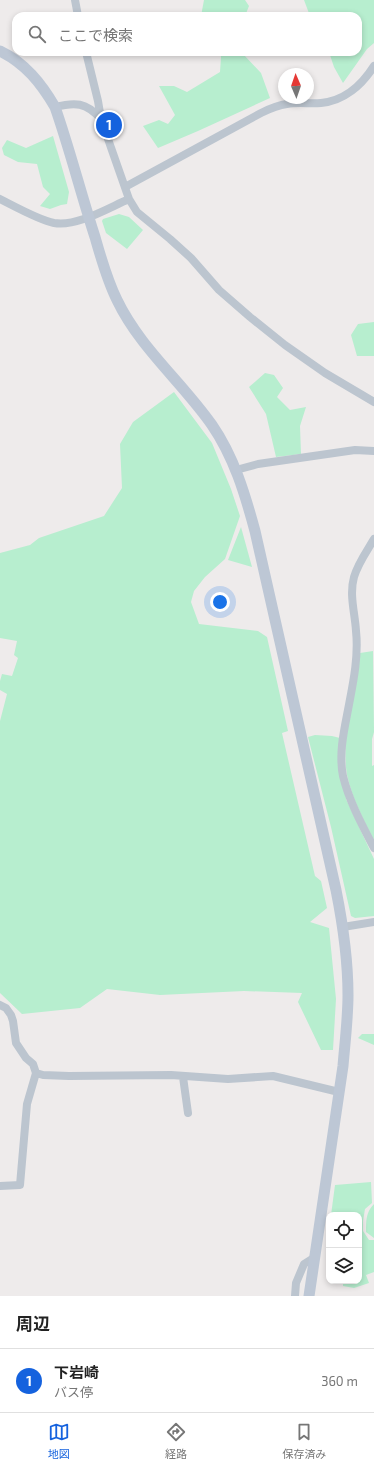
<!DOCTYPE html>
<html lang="ja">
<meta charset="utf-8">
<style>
:root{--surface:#fff;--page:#f6f6f6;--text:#222;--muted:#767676;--line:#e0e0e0;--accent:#1562de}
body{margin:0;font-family:"Exo 2","Noto Sans JP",sans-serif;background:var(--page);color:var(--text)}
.controls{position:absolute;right:12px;bottom:12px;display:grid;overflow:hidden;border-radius:8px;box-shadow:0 2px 6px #0003}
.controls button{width:36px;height:36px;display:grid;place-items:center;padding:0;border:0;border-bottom:1px solid var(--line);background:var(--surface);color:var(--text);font:20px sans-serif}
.compass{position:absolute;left:278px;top:68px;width:36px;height:36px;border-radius:50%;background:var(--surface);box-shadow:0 2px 6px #0003;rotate:358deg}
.you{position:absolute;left:220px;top:602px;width:14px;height:14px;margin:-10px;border:3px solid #fff;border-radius:50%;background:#1a73e8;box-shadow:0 0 0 6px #1a73e833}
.badge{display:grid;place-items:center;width:26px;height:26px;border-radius:50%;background:var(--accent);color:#fff;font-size:13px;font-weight:700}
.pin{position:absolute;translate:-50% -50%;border:2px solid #fff;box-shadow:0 1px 4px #0006}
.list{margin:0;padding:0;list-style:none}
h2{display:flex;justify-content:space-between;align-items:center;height:52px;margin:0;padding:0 16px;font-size:17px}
h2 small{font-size:13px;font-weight:400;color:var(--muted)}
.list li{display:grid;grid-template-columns:26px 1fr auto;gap:12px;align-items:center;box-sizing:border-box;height:64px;padding:0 16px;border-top:1px solid var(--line)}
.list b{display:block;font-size:15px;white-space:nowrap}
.list p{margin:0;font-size:13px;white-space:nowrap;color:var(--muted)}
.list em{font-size:13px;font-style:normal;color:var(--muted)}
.icon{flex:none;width:22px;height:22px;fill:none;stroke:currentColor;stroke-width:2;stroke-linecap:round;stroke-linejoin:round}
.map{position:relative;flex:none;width:374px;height:1296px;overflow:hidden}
.search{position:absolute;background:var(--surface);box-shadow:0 2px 6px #0003;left:12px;right:12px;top:12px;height:44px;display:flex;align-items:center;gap:10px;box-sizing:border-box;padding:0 14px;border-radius:12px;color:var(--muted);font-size:15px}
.sheet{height:116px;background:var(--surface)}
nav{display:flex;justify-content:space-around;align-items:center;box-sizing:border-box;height:56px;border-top:1px solid var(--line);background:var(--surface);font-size:11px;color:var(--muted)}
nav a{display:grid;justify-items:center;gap:2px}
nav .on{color:var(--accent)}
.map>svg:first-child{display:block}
.green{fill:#b7eecf}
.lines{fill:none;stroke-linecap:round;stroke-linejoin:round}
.street{stroke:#bcc5cf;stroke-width:8}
.secondary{stroke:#bdc7d5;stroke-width:11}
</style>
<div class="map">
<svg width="374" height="1296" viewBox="0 0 374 1296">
<rect width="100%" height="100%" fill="#eeebeb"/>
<path class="green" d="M204,0H245L249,6L245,16H201Z
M304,0H374V43L367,49L343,83L334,67L329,52H358V16H310Z
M220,52H243L244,55L261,73L270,98L198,131L158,148L143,126L159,120L168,124L175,115L159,86H174L187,92L220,72L221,57Z
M53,136L69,192L67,204L61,205L50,209L40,206L50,194L43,187L37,164L18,162L4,155L2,148L7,140L26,148Z
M119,214L129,217L143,230L127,249L106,233L102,221L103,219Z
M374,322V356H357L351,335L358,324Z
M265,373L274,375L283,388L277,397L290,410L306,407L300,426L301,454L276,457L266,414L249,387Z
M174,392L212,443L231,489L240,516L225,559L205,577L194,591L191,602L199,624L258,631L267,637L288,731L282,733L315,876L321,881L327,908L310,922L329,928L336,999L333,1050H321L298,1002L302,993L244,991L160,995L107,989L80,1008L22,1014L0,993V721L7,694L0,690V681L2,674L12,676L18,658L14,655L17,641L0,638V553L30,545L39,538L104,516L122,488L120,444L133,422Z
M241,527L252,567L228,560Z
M373,651L374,732L372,739V766L374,765V840C363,819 352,798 347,775C341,741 354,688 360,653Z
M315,735L332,736L340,738L346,799L374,859V916L355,918L351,916L331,827L308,737Z
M362,1034H374V1045L358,1038Z
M371,1182L372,1203L365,1209L363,1221V1231L369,1240H374V1272L366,1275L369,1283L354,1288L343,1286V1281H359V1215H331L335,1185Z
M374,1204V1238L366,1232C366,1220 366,1212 374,1204Z"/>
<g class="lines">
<path class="street" d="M75,0L78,16
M86,52L98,101L101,119
M55,107C75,102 86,102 101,119L129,199L137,212L170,239L191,258L219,290L250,317L285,345L325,373L374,402
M125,187L261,113C269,109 278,105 287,104C298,102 310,104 321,103C344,101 362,85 374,66
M0,199C14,206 39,220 54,223C77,227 108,208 129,199
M236,470L258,464L355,450L374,451
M374,539C367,551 358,563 354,577C349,595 355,613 356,631C359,659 352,688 347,715C343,735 339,756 343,776C349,801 362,825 374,848
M343,927L374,922
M0,1005L6,1008L11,1015L13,1021L16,1043L26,1058L33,1064L36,1073L27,1104L20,1185L0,1186
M36,1073L43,1075L69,1076L171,1075L228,1079L273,1076L339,1092
M183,1077L188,1113
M295,1296L296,1283L304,1264L315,1257"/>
<path class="secondary" d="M0,51C25,63 41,83 55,107C70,150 81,194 95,237C101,258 107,280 117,300C140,348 182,382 212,425C234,457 245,494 255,531L336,890C343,925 348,959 348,995C348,1018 345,1042 343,1066L309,1296"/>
</g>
</svg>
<div class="controls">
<button><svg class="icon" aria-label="locate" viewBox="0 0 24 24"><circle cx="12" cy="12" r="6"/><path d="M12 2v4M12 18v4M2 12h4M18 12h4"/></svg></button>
<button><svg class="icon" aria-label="layers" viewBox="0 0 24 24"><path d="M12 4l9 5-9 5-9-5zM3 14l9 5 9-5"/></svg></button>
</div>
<svg class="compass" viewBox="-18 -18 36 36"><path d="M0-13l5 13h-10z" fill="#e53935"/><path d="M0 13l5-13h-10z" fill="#767676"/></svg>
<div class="you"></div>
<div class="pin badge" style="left:109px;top:125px">1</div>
<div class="search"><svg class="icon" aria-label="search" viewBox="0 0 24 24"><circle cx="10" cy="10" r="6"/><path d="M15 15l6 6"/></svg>ここで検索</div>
</div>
<section class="sheet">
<h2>周辺<small></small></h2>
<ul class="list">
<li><span class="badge">1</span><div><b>下岩崎</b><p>バス停</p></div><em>360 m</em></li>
</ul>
</section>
<nav>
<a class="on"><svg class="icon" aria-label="map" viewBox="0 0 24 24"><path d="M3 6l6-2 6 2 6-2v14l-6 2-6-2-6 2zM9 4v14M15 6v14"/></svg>地図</a>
<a><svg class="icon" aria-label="directions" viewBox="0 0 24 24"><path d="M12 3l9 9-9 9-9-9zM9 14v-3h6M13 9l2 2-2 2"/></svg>経路</a>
<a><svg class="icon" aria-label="saved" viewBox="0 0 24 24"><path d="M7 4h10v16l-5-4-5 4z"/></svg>保存済み</a>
</nav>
